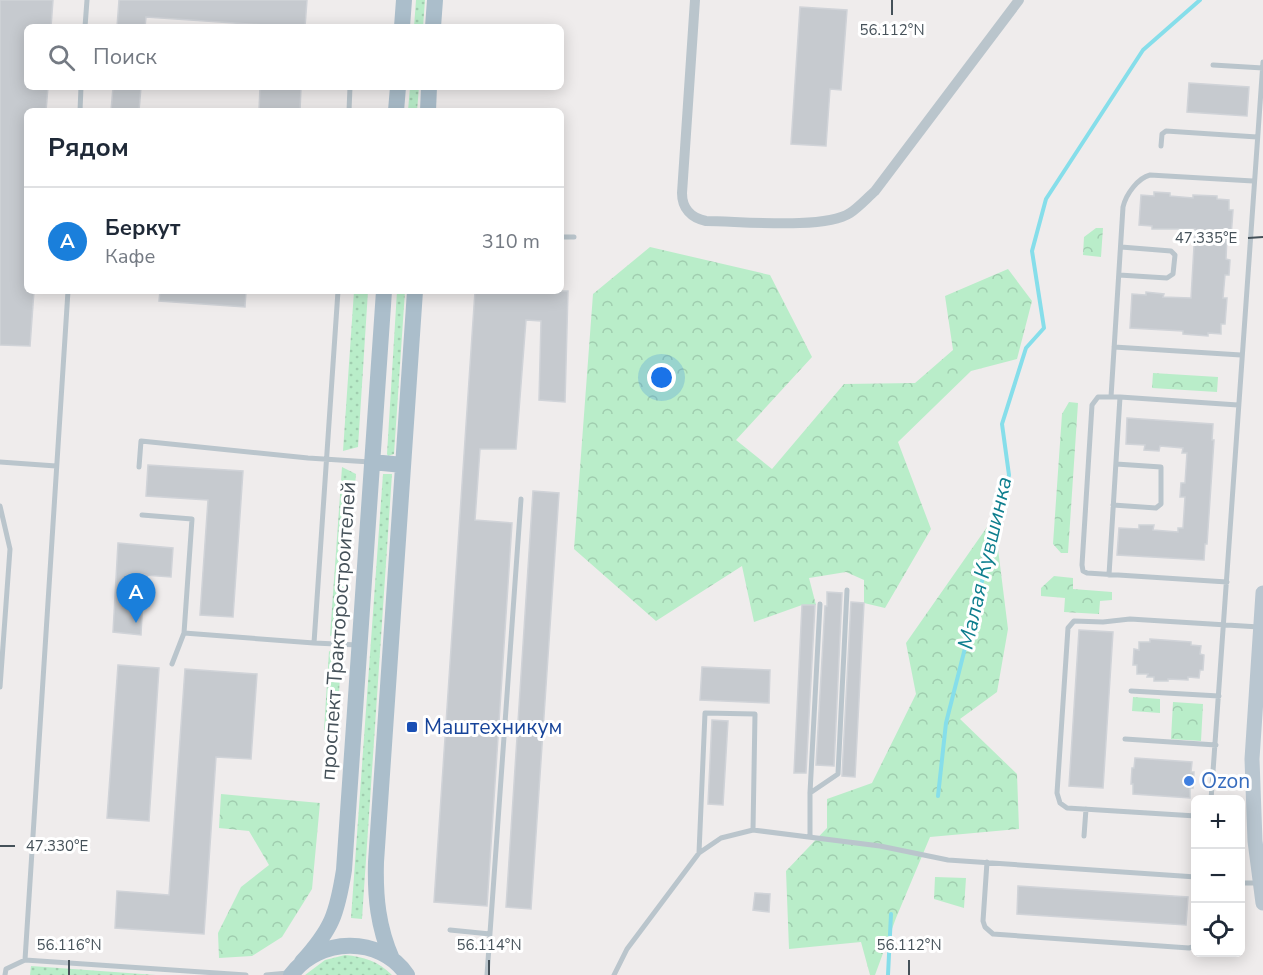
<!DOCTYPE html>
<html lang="ru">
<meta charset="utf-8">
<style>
:root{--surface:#fff;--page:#f2f2f3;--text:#1f2937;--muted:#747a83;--line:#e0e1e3;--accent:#1a7fdb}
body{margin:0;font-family:"Nunito Sans",sans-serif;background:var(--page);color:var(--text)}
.controls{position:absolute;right:18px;bottom:18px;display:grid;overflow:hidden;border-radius:9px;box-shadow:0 3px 15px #0003}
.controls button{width:54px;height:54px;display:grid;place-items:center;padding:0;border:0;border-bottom:2px solid var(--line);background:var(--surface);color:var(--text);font:30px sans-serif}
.you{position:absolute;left:662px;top:378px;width:21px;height:21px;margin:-15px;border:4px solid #fff;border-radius:50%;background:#1a73e8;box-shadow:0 0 0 9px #1a73e833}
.badge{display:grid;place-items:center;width:39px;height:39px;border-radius:50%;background:var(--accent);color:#fff;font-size:20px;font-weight:700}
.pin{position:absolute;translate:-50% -50px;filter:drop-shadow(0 2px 3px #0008)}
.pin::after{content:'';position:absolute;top:32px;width:21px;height:18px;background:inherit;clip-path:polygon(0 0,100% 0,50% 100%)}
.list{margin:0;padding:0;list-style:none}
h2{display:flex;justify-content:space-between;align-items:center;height:78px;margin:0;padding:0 24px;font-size:26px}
h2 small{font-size:20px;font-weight:400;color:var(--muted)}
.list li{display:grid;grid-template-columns:39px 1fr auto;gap:18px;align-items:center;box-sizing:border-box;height:108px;padding:0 24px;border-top:2px solid var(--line)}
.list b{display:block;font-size:22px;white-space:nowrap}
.list p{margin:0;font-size:20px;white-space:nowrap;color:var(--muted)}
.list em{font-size:20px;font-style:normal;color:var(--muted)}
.icon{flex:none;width:33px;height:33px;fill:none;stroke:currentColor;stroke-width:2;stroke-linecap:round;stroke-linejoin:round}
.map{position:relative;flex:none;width:1263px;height:975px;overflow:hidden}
.search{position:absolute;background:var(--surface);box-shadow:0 3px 15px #0003;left:24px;top:24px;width:540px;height:66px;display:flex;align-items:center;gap:15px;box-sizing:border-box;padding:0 21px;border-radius:9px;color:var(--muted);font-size:22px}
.panel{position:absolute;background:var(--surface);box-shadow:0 3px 15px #0003;left:24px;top:108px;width:540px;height:186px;border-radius:9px}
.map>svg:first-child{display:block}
.grass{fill:url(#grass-dots)}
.forest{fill:url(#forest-crowns)}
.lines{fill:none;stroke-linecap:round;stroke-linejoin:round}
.stream{stroke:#86deea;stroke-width:4}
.building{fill:#c6cacf;stroke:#d0d3d8;stroke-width:1.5}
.lane{stroke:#bac5cc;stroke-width:5}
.street{stroke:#bac5cc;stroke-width:10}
.secondary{stroke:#b9c6d0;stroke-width:15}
.primary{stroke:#abbecb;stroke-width:16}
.ticks{fill:none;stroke:#455159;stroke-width:2}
.transit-dot{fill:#1a4fb4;stroke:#fff;stroke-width:2}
.shop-dot{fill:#3f7fe0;stroke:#fff;stroke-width:2}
.labels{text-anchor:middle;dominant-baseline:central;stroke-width:6;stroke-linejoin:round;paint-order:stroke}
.street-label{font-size:21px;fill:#455159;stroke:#fff}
.transit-label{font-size:21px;fill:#164399;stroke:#fff;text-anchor:start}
.shop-label{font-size:21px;fill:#366cbe;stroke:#fff;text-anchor:start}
.water-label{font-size:22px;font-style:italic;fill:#0e7e8e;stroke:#fff}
.ticks-label{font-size:15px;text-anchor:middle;fill:#455159;stroke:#fff;stroke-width:6;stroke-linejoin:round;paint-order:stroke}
</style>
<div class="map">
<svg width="1263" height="975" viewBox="0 0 1263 975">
<defs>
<pattern id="grass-dots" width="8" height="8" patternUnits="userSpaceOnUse" patternTransform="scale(1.5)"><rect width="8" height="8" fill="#b9edc9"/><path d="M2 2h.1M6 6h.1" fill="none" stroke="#a0cdaf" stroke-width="1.8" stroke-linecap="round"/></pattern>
<pattern id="forest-crowns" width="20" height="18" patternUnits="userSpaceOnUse" patternTransform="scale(1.5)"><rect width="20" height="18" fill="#b9edc9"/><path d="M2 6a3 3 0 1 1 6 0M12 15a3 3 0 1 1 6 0" fill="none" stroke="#a0cdaf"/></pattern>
</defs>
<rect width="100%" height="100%" fill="#efecec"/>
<path class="grass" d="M416,0H425L423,27H414Z
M410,87H419L417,111H408Z
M354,291H368L358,447L343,451Z
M397,291H405L394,454L388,456L387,454Z
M342,467L356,474L343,633L330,636Z
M383,474H392L362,919L351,918Z
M329,651L341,657L337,731L324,730Z
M345,955C364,957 378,961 392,975H305L325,960Z
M31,966L156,975H30Z"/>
<path class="forest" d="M1096,228H1103L1101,257L1083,255L1084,237Z
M650,247L770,275L812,357L736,440L772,469L844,384L915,383L953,350L945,296L1008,269L1032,301L1017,359L971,371L898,442L931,529L885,608L864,603V580L846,572L809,578L816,605H802L754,622L742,566L656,621L574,549L593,294Z
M1153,373L1218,377L1217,392L1152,388Z
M1069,402L1078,403L1068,553H1061L1053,544L1062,414Z
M994,517L1008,629L997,692L960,719L1017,774L1019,829L930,837L896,918L875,975H870L861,942L789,949L786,871L827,828V799L872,783L916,694L906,643Z
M1054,576L1073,578V589L1112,592V600L1100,601L1099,614L1064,612L1065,598L1041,596V588Z
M1133,697L1160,699V713L1132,711Z
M1173,702L1203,704L1201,741L1171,739Z
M221,794L320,803L312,889L282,937L252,956L219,958L218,933L241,887L269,865L249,831L219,828Z
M935,877L966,878L964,908L934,899Z"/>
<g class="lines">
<path class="stream" d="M938,796L946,723L1009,475L1002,424L1026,348L1044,328L1032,251L1046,199L1143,50L1200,0
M888,975L891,914"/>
</g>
<path class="building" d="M0,0H53L51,27H27V87H48L46,111H27V291H34L30,346L0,345Z
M119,0H307L305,27H264V25L146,17L145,27H117Z
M800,7L847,10L841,90L830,89L826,146L791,144Z
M1189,83L1249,87L1247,116L1187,112Z
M113,87H141L139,111H111Z
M260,87H301L300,111H259Z
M1154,192L1170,193V196L1193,198V195L1217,196V199L1229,200V210H1233L1231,237L1227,236L1226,259L1230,260L1229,275H1225L1223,298H1227L1225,324H1221V334L1208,333V336L1183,334V331L1130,328L1132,294L1146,295V292L1164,294L1163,297L1191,298L1195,229H1152V226L1139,225L1141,195L1154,196Z
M160,291H246L245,307L159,301Z
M475,291H568L565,402L539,400L541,321L526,320L516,449H480L475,520L512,523L487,906L434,902Z
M1127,418L1213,424L1212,440H1214L1207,544H1205L1204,560L1117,555L1119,528L1139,529V525H1154L1153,530L1178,532V528H1183L1185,497H1180L1181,483H1185L1187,453H1182L1183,448L1160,446L1159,451L1144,450L1145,445L1126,444Z
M148,465L243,471L233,617L200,615L208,500L146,496Z
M533,491L559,493L531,909L506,907Z
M118,543L173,548L171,577L144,575L141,635L113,632Z
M827,592L842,593L834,766L816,765L825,606H827Z
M851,602L864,603L855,777L842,776Z
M802,605H815L806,773H794Z
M1079,630L1113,632L1103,788L1069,786Z
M1150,639L1191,642V645L1201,646L1200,654L1204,655L1203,670H1200L1199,678L1188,677V680L1168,679V681H1154V677H1147L1148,674H1137V665H1133L1134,649L1139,650V642H1150Z
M118,665L159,668L149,821L107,818Z
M702,667L770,670L769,703L700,700Z
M185,669L257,674L251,759L216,757L204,934L115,928L117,891L169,895Z
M712,720L728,721L723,805L708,804Z
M1135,758L1192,762L1191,772H1194L1193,788H1190V798L1133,794V784H1131L1132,768H1134Z
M1018,886L1188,897L1186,925L1017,914Z
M755,893L770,894L769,912L753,910Z"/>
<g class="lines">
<path class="lane" d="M85,27L87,0
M1213,65L1263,68
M80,111L81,87
M349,111L350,87
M1161,146L1162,134L1166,131L1257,137
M561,237H574
M1119,275L1167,278L1173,274L1175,255L1171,251L1121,247
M1114,347L1241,355
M1111,397L1123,207C1126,194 1138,178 1150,175L1253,181
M1120,397H1098L1092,405L1082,565L1083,571L1087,573L1227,582
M0,462L56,466
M139,467L141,441L308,458L370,462
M1113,505L1156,508L1161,504V467L1116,464
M0,506L10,549L0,687
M142,515L192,519L184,633L314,643L338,291
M1109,575L1120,397L1238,405
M314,643L358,645
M172,664L184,633
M1131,691L1219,696
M1125,739L1216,745
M810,793L838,774L847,590
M1211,800L1263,62
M1196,816L1067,808L1060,803L1057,793L1068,628L1074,621L1103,622L1130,619L1259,627
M1084,836L1086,809
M810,837V793L820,604
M699,853L705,713L755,714L753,830
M987,862L983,921L985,927L993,934L1189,948L1196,946
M1240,883H1258
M450,930L490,934
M25,960L68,291
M5,975L6,969L25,960L246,975
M266,975L288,973
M487,975L521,499
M614,975L627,949L699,853L721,838L753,830L880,846L948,860L1196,877"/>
<path class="street" d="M695,0L682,193C682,208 691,218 706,221C739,221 824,230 850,213C859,207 867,198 875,191L1019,0"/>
<path class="secondary" d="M1263,593L1252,759L1255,841L1263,903"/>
<path class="primary" d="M402,27L404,0
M433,27L435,0
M396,111L398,87
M428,111L429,87
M372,462L403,465
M392,959C378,927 375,897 376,862L415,291
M302,962C332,929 337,914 344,870L384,291
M291,975C319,937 380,935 407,975"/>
</g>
<path class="ticks" d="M892,0V15M1248,238L1263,237M0,846H15M69,960V975M489,960V975M909,960V975"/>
<rect class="transit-dot" x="406" y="721" width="12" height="12" rx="3"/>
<circle class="shop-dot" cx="1189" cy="781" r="6"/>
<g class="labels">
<g class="street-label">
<text transform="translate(338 631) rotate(-86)">проспект Тракторостроителей</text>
</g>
<g class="transit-label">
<text x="424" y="727">Маштехникум</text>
</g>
<g class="shop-label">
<text x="1201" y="781">Ozon</text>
</g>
<g class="water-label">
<text transform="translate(985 563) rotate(-77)">Малая Кувшинка</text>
</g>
</g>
<g class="ticks-label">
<text x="892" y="35">56.112°N</text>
<text x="1206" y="243">47.335°E</text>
<text x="57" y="851">47.330°E</text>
<text x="69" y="950">56.116°N</text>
<text x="489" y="950">56.114°N</text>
<text x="909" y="950">56.112°N</text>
</g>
</svg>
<div class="controls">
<button>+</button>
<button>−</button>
<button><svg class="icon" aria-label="locate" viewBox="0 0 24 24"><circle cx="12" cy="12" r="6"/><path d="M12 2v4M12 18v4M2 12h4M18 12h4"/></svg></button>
</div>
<div class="you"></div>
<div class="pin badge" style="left:136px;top:623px">A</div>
<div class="search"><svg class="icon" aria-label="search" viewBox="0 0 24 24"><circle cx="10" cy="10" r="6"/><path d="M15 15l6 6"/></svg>Поиск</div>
<section class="panel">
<h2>Рядом<small></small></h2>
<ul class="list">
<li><span class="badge">A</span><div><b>Беркут</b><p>Кафе</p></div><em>310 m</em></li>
</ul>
</section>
</div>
